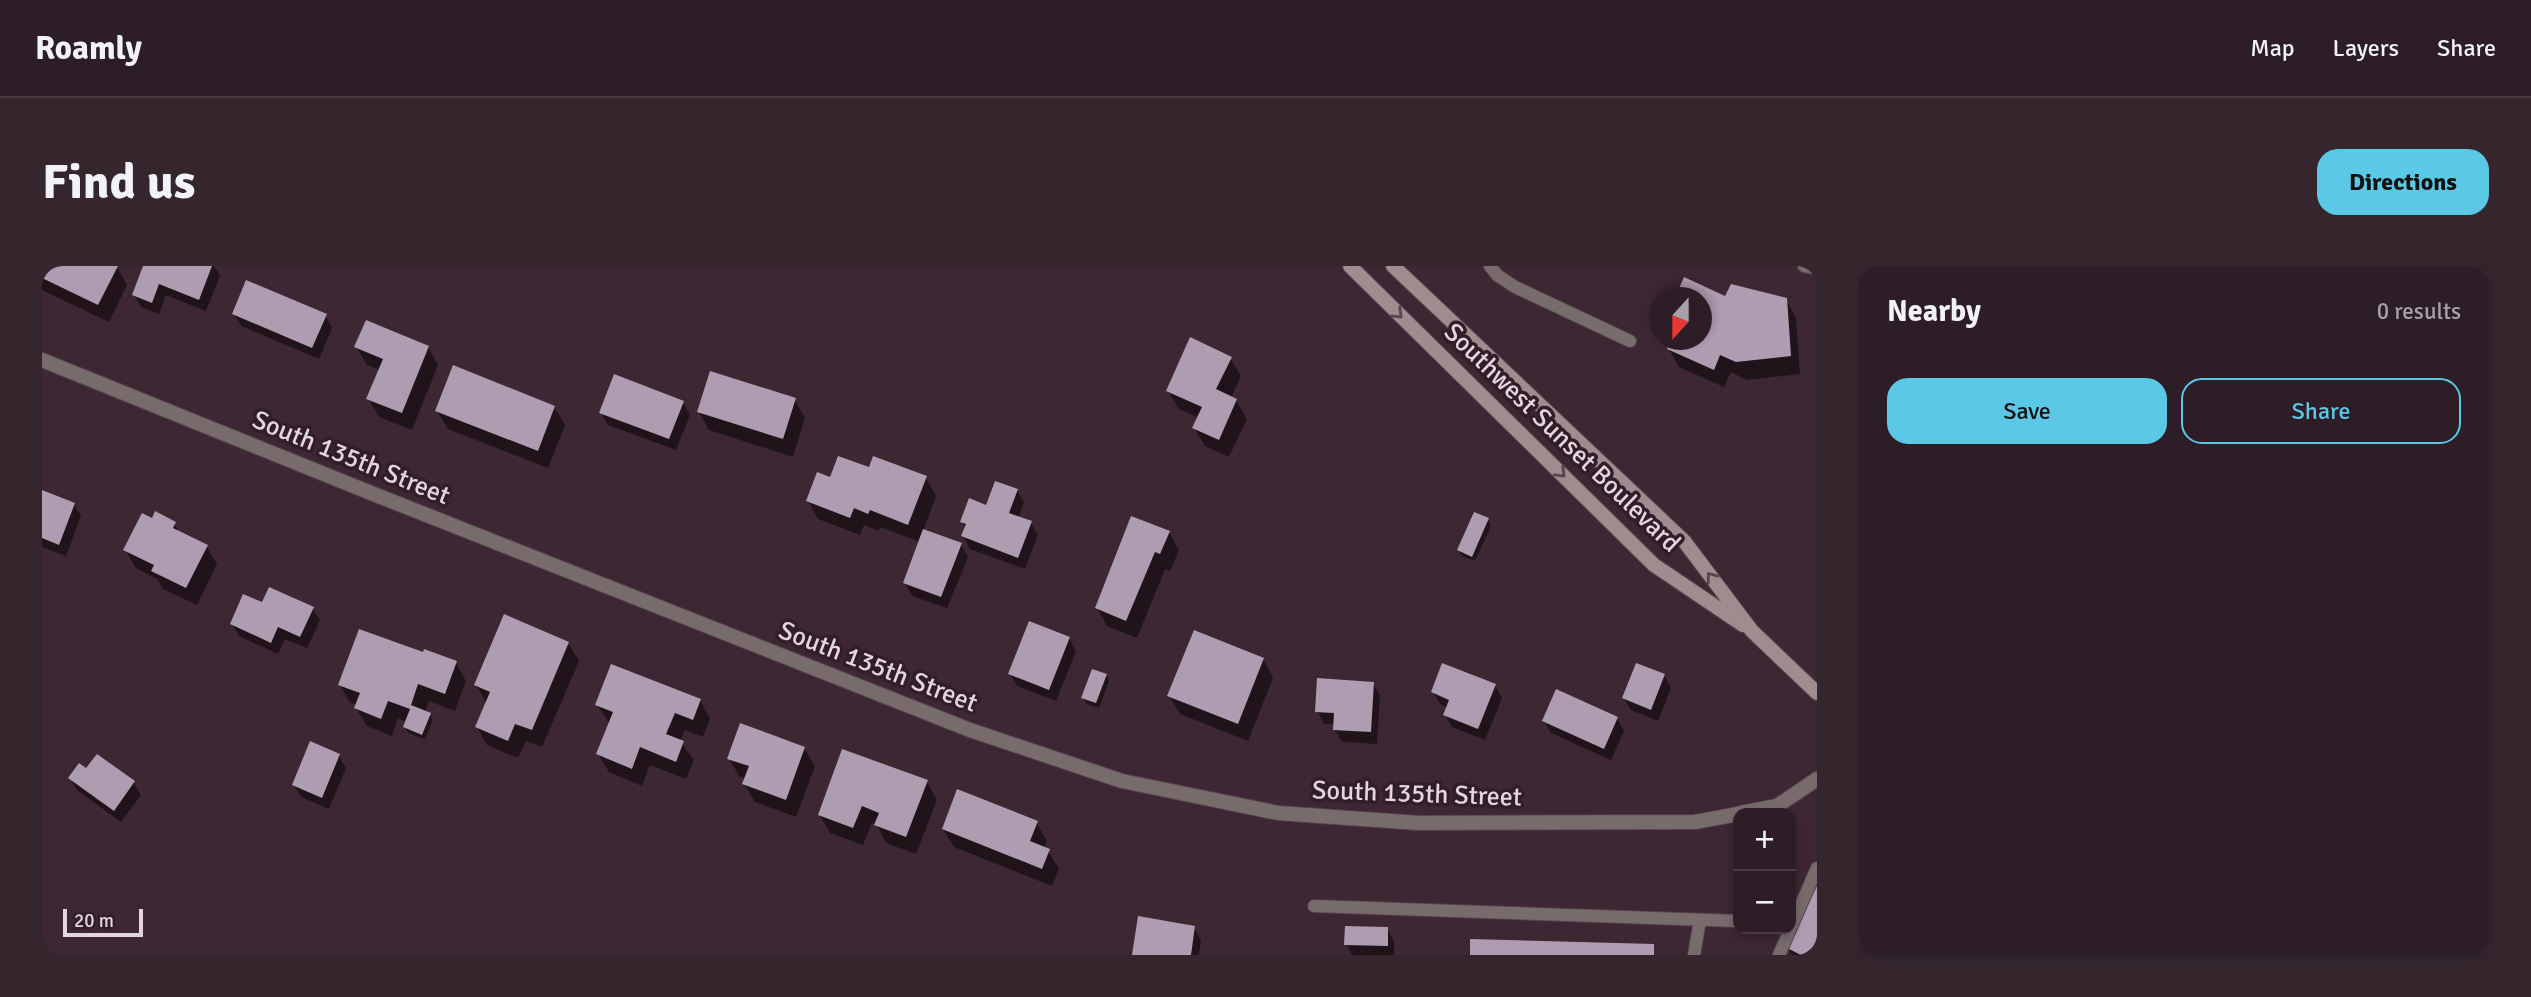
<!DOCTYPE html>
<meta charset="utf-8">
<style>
:root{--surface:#2d1d26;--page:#35262e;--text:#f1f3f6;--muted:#a7a2a7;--line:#483b43;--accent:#5bc8e6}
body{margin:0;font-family:Signika,sans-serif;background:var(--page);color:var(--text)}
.controls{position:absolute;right:21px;bottom:21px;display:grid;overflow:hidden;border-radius:14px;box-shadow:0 4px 10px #0003}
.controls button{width:63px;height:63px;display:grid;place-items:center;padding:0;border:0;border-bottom:2px solid var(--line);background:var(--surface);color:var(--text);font:35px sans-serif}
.compass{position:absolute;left:1607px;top:21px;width:63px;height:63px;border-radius:50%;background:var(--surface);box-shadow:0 4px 10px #0003;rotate:201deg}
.scale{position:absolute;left:21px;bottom:18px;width:80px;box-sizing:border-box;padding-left:7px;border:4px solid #e4d6dd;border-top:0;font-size:19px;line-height:24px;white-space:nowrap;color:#e4d6dd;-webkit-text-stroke:5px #321e28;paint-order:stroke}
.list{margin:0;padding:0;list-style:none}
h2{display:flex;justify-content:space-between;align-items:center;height:91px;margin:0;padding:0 28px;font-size:30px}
h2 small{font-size:23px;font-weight:400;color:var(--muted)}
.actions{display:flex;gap:14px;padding:21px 28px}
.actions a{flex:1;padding:16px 0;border:2px solid var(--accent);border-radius:21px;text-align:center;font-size:24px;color:var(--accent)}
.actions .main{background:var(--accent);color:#111}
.map{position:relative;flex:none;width:1775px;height:689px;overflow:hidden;border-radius:21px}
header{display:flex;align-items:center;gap:42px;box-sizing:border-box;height:98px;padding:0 35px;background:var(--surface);border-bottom:2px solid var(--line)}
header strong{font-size:33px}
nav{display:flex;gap:38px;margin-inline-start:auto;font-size:24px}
.intro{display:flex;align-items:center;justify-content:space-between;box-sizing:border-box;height:168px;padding:0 42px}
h1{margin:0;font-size:49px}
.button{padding:18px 32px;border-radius:21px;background:var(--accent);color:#111;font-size:24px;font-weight:700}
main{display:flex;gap:42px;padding:0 42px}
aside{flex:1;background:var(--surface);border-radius:21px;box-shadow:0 4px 10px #0003}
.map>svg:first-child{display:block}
.shadow{fill:#0007}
.building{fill:#ae9cb1}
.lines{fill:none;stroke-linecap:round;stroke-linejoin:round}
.service-casing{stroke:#57434d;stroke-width:14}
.minor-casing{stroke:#57434d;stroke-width:16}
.secondary-casing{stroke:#57434d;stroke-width:16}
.service{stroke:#776b6c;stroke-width:12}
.minor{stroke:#776b6c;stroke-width:14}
.secondary{stroke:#a08c8e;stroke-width:14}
.oneway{stroke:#58444c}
.labels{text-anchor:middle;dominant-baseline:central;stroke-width:7;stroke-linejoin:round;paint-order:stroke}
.street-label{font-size:26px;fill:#e4d6dd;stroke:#321e28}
</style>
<header>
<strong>Roamly</strong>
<nav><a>Map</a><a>Layers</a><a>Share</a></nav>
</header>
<div class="intro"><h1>Find us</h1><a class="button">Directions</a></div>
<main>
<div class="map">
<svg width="1775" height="689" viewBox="0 0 1775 689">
<rect width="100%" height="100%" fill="#3c2732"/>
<path class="shadow" d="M0,0L75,1L85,19L67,56L0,24Z
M103,0H172L178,10L164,45L124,29L117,48L99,41L92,28Z
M1660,32L1744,33L1754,52L1758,108L1705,114L1689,106L1682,121L1637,101L1627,83L1631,74H1660Z
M192,48L283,49L290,62L277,93L199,60Z
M314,81H386L396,99L370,164L337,151L326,132L338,104L325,99Z
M1188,92L1199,110L1189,132L1194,135L1205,153L1187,191L1163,180L1152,162L1157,152L1137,143L1126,125Z
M753,134L763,152L751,191L667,164L657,146Z
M641,137L648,149L634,184L566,159L559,147Z
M512,141L523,159L506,202L406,163L395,145Z
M828,204L884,212L894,230L881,265L919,278L926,291L905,342L870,330L863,317L878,276L838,261L837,265L822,259L818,269L776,253L766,235L789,214Z
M975,224L982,237L976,252L989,257L996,269L983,303L928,283L921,270L924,262L920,256Z
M0,226L32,238L39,250L24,290L0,281Z
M110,254L132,257L138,268L164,280L175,298L155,339L121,323L115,313L94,302L83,284Z
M1446,254L1449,260L1433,295L1420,290L1417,284Z
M1127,266L1137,284L1128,305L1123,303L1095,372L1065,360L1055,342Z
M221,338L270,342L278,354L265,382L243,373L236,388L197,370L190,358Z
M1027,372L1034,385L1014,435L975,420L968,408Z
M526,377L537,395L500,481L484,475L476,492L445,479L435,461L445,438L434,419Z
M382,389L414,397L424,415L413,445L387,435L383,446L387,448L391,454L383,473L366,467L363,461L365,456L356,452L350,470L325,460L314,442L315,439L308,437L298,419Z
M1221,393L1231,412L1206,475L1138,448L1127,430Z
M1064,409L1067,415L1057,442L1045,438L1041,432Z
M1622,409L1629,422L1616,455L1589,444L1582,432Z
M1331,417L1338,430L1335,478L1300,476L1293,464V458H1282L1275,445Z
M1453,420L1460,432L1443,474L1410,461L1403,449L1406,442L1398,438L1391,426Z
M658,434L668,453L661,471L643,464L638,475L652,494L644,513L608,499L600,520L567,506L556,488L568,458L555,439Z
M1575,452L1582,465L1569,494L1509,467L1502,455Z
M762,482L773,500L754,551L713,536L702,518L704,513L697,510L687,492Z
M297,490L304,502L287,543L259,531L252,519Z
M28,512L92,517L99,529L79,556L35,524Z
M885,516L895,534L874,588L844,577L834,558L830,557L821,579L788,567L778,549Z
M994,556L1005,575L1002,583L1006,585L1017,603L1010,620L912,581L901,563Z
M1152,662L1159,674L1157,689H1091Z
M1345,663L1352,675V689H1310L1304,678Z
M1745,681L1775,689H1750Z"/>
<path class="building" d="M0,0H76L56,39L0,12Z
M101,0H170L157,34L117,18L110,37L90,29Z
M1642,11L1683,30L1689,18L1745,32L1749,90L1694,96L1678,89L1672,104L1625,83L1629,74H1660V32H1633Z
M204,14L285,48L270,82L190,48Z
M324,54L387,80L360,147L324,133L341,93L312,81Z
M1148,71L1190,91L1174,123L1195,133L1177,174L1150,162L1160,141L1124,125Z
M411,99L513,140L496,185L393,145Z
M668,105L754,132L741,173L655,146Z
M572,108L642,135L627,173L557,147Z
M796,190L827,201L831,190L885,210L866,259L828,244L826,248L812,242L808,252L764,235L775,206L788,211Z
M953,215L976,223L967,247L990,255L976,292L919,270L924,258L918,256L927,232L944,239Z
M0,224L33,237L17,279L0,272Z
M113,245L134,256L131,262L166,279L144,322L109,305L112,299L81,284L100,247L110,252Z
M1432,246L1447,252L1430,291L1415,284Z
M1089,250L1128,265L1118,288L1113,286L1084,355L1053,342Z
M881,263L920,277L899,331L861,317Z
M227,321L272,341L258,371L236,361L229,377L188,358L201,328L220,336Z
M462,348L527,376L490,464L473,458L466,475L433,461L448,426L432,419Z
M987,355L1028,371L1007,424L966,408Z
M317,363L381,386L382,383L415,395L403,428L376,418L369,439L389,447L380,469L361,461L368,443L346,435L339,453L312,442L318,427L296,419Z
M1152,364L1222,392L1196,458L1125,430Z
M1400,397L1454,418L1436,463L1401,449L1407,434L1389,426Z
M1594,397L1623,408L1609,444L1580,432Z
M569,398L659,433L651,454L633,447L624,468L642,475L634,496L598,481L590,503L554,488L571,446L553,439Z
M1050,403L1065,408L1054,437L1039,432Z
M1275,412L1332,416L1329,466L1291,464L1292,447L1273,446Z
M1514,423L1576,451L1562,483L1500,455Z
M698,457L763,481L744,534L700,518L707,500L685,493Z
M268,475L298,488L280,532L250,519Z
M800,483L886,514L864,571L832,559L837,547L820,540L811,562L776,549Z
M55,488L93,515L72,545L26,512L37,497L44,502Z
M915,523L996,555L988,575L1008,583L1000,603L900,563Z
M1775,620V689H1759L1743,681Z
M1096,650L1153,660L1149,689H1090Z
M1303,660L1346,661V680L1302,679Z
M1428,673L1612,678V689H1428Z"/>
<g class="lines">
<defs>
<path id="service" d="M1448,0L1455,9L1473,21L1588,75
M1762,0L1775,2
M1272,640L1696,655
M1652,689L1658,654
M1737,689L1775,602"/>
<path id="minor" d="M0,94L329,227L928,464L1080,515L1236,547L1377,557L1653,556L1696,548
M1698,547L1735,540L1775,513"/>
<path id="secondary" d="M1308,0L1612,299L1701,359
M1351,0L1642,275L1710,365L1775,427"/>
</defs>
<use href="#service" class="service-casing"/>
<use href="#minor" class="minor-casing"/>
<use href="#secondary" class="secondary-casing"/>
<use href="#service" class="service"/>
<use href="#minor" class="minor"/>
<use href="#secondary" class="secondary"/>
</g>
<defs><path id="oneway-chevron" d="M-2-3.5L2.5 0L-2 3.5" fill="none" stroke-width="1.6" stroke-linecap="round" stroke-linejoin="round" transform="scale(1.75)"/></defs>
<g class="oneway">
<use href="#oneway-chevron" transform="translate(1356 48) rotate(44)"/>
<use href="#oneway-chevron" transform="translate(1519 207) rotate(44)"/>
<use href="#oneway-chevron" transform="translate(1669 311) rotate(-127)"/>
</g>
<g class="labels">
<g class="street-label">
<text transform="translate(1520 172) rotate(44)">Southwest Sunset Boulevard</text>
<text transform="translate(309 192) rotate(22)">South 135th Street</text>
<text transform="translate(836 401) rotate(21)">South 135th Street</text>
<text transform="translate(1375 528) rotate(2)">South 135th Street</text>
</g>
</g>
</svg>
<div class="controls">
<button>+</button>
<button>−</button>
</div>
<svg class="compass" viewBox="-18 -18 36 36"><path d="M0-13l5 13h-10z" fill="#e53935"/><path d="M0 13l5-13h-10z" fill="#a7a2a7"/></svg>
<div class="scale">20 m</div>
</div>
<aside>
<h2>Nearby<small>0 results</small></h2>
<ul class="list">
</ul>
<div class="actions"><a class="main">Save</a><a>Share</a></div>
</aside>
</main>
